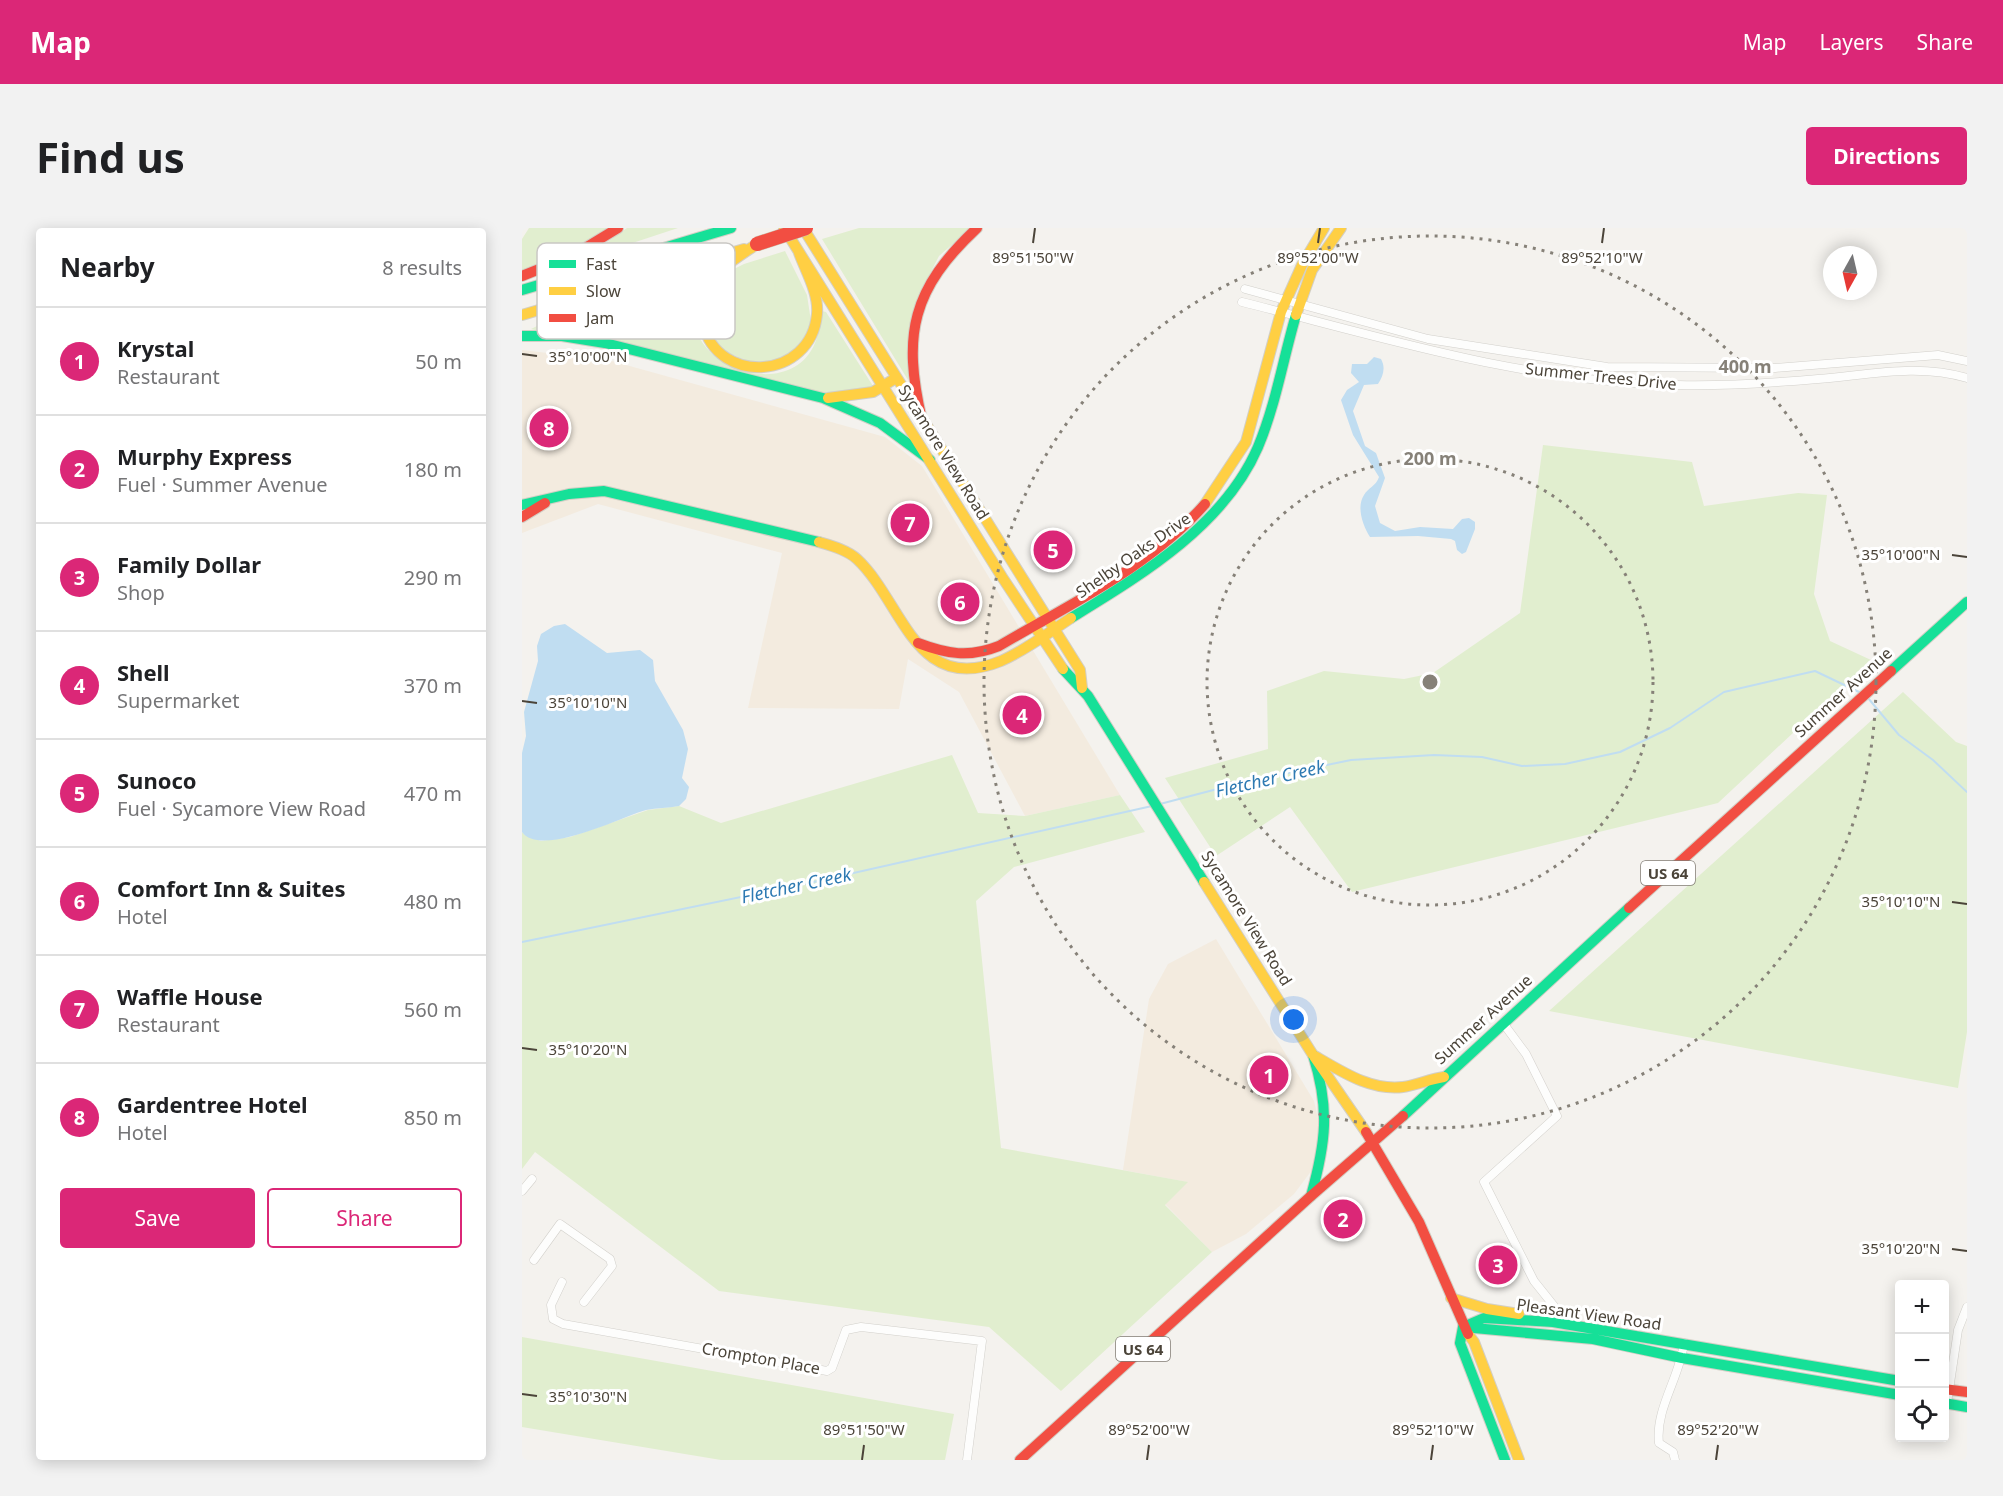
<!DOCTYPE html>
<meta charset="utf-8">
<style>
:root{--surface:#fff;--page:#f2f2f2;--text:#202124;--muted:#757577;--line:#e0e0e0;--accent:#db2777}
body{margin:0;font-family:"Noto Sans",sans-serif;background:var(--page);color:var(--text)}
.controls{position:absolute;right:18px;bottom:18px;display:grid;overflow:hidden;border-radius:6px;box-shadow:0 3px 15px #0003}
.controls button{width:54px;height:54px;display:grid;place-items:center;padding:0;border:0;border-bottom:2px solid var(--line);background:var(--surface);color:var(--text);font:30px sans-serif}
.compass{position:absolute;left:1301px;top:18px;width:54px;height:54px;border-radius:50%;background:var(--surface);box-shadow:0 3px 15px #0003;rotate:188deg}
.you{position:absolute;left:772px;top:792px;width:21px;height:21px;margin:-15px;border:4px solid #fff;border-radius:50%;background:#1a73e8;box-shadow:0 0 0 9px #1a73e833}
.badge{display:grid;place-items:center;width:39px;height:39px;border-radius:50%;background:var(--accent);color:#fff;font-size:20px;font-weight:700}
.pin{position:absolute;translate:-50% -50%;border:3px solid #fff;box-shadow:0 2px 6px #0006}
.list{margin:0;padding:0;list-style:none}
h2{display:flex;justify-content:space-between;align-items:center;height:78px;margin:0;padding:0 24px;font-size:26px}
h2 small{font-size:20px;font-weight:400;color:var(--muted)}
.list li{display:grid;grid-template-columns:39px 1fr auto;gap:18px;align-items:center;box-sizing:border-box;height:108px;padding:0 24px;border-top:2px solid var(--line)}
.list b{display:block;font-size:22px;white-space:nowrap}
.list p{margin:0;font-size:20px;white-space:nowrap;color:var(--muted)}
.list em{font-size:20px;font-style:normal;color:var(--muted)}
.actions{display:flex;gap:12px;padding:18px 24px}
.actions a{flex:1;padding:14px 0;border:2px solid var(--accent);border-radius:6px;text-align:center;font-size:21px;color:var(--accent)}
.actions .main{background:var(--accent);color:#fff}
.icon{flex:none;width:33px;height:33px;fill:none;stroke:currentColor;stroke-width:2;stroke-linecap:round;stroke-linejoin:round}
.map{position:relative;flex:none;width:1445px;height:1232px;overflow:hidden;border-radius:6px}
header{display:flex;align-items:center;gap:36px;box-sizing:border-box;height:84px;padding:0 30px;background:var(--accent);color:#fff}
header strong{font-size:28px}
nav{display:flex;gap:33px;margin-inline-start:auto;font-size:21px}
.intro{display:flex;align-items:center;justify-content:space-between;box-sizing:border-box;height:144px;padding:0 36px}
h1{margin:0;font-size:42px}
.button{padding:15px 27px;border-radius:6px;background:var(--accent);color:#fff;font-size:21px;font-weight:700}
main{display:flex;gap:36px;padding:0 36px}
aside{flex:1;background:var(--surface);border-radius:6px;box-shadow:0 3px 15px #0003}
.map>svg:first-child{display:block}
.commercial{fill:#f3ebdf}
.green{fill:#e1eecf}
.water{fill:#c0ddf1}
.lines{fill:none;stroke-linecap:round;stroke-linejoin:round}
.stream{stroke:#c0ddf1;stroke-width:2}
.street-casing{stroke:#d2d0cb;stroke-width:9}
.fast-casing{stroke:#d3cfc5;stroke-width:12}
.slow-casing{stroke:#d3cfc5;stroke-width:12}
.jam-casing{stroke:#d3cfc5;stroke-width:12}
.street{stroke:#fdfdfc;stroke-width:8}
.fast{stroke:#16e098;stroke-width:10}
.slow{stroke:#ffcf43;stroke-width:10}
.jam{stroke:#f24e42;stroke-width:10}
.jam-bridge-casing{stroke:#ccbfa9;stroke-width:15;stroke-linecap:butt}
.jam-bridge{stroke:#f24e42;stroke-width:14}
.ticks{fill:none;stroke:#4b4439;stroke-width:2}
.ring{fill:none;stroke:#868178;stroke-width:3;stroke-dasharray:3 6}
.labels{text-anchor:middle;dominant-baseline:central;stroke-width:6;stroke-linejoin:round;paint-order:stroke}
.shield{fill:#fff;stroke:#817c74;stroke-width:1.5}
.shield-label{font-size:15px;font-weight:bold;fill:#4b4439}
.street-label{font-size:16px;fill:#4b4439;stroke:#fff}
.water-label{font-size:18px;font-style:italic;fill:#2e7ab2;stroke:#fff}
.key{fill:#fff;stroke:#c9c7c4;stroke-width:1.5}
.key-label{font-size:16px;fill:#4b4439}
.ticks-label{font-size:15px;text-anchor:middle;fill:#4b4439;stroke:#fff;stroke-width:6;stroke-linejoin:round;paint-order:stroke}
.centre{fill:#868178;stroke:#fff;stroke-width:3}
.ring-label{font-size:18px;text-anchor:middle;font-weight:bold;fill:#868178;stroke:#fff;stroke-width:6;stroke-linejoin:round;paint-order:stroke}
</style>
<header>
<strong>Map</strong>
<nav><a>Map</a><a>Layers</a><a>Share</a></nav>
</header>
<div class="intro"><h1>Find us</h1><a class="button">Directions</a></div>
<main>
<aside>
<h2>Nearby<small>8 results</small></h2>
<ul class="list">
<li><span class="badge">1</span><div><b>Krystal</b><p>Restaurant</p></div><em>50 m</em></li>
<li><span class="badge">2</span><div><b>Murphy Express</b><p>Fuel · Summer Avenue</p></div><em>180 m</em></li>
<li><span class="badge">3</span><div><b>Family Dollar</b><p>Shop</p></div><em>290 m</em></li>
<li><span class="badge">4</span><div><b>Shell</b><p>Supermarket</p></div><em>370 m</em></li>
<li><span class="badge">5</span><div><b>Sunoco</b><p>Fuel · Sycamore View Road</p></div><em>470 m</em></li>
<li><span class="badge">6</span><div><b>Comfort Inn &amp; Suites</b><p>Hotel</p></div><em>480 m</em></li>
<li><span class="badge">7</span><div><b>Waffle House</b><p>Restaurant</p></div><em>560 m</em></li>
<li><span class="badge">8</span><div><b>Gardentree Hotel</b><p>Hotel</p></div><em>850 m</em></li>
</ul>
<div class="actions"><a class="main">Save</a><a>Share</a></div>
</aside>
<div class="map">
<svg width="1445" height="1232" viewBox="0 0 1445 1232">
<rect width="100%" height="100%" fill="#f4f2ee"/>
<path class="commercial" d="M0,122L86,132L363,209L400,238L598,567L503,588L437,464L386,431L377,481L226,480L260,325L76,276L0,305Z
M694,711L792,873L797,895V921L790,942L772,966L724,1006L690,1024L643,976L665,954L601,942L627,771L646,736Z"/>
<path class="green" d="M7,0H85L49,24L0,43V11Z
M105,0H156L62,31Z
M337,0H449L417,28L395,71L386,152L300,11Z
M263,23L285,67L290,100L266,131L232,136L200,122L189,108L183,76L189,61L204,45L222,36Z
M193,40C187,50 175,64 172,76C160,139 268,176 293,115C297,106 298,93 300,83L304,84L351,158L349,162L301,166L9,101L25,93Z
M1021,217L1170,234L1182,278L1276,265L1305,267L1292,366L1308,413L1349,432L1196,575L830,664L768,579L694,628L643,550L746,521L745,463L802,443L882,451L911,445L998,385Z
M1381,464L1434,514L1445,518V804L1436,860L1027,783Z
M430,527L456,585L503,588L598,567L623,604L492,639L454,673L479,920L666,954L643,977L690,1024L539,1163L467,1099L197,1063L13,924L0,941V604L3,607L19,613L48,609L126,582L157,578L199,595Z
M0,1109L432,1186L423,1232H199L0,1199Z"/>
<path class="water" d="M852,129L859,131C864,140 861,148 856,156L842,157L831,183L843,218L854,225L863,250L853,278L858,295L873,303L898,299L931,301L940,291L947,290L953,294V301L944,324L940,326L935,322L933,313L929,311L896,308L848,309C841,298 834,279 842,267C846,260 854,258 857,249L831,207L819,172L825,162L837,154L829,145L830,136H845Z
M43,396L85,425L118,422L131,432L133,453L161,502L166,521L160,550L167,559L164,571L157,578C146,580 135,580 124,582C99,589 19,630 0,604V525L4,508L2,484L16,433L15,418L19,406L32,398Z"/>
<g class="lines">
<path class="stream" d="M1346,470L1377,507L1411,532L1445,564
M638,576L722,554L829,532L912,527L960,529L1000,538L1043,536L1098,524L1148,500L1202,464L1293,443L1339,465
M0,714L287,655L630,578"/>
<defs>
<path id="street" d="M723,61L906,111L1085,139L1253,140L1416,127L1445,133
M720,74C863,110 1006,155 1156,157C1202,158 1250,155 1296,151C1346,147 1396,135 1445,150
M981,795L1004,826L1035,888L962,954L1012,1053L1032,1078L1031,1094
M0,963L10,951
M12,1032L38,996L88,1031L90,1038L62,1074
M40,1054L29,1077L31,1091L41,1096L305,1143L310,1140L324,1102L339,1099L460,1113L445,1232
M1425,1175L1436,1102L1445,1079
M1153,1232L1151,1224L1137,1215C1133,1181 1158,1149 1162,1115"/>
<path id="fast" d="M0,62L209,0
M0,108H40L83,115L301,170L358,195L408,232
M0,277L47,266L82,263L297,314
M549,390C619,347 702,298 736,219C754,176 761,131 774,87
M541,441L566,468L682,654
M1369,443L1445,374
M881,888L1107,680
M789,968C804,914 808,881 791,827
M941,1099L962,1090L1031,1094L1378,1153
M941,1099L1071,1111L1160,1130L1378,1167
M941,1099L938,1115L983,1232
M1422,1175L1445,1179"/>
<path id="slow" d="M262,0L480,349L541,441
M281,0L558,442L560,460
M235,16C216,29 191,43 181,65C177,74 179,87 181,96C196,158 289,152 295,86C297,66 284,44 277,25
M0,87L222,21
M774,87L790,42L819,0
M306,170L351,164L374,150
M683,276L724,214L759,84L780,37L802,0
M297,314C310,318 325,322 335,331C381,374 393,468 479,433C504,422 526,405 549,390
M682,654L791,827L844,904
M791,827C819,843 848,863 881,859C895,857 908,851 922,849
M929,1070L965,1081L997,1086
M946,1106L952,1114L997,1232"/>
<path id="jam" d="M0,48L50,28L96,0
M400,192C380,106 390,61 455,0
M0,289L23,275
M396,415C425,426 447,430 477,418C548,376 628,339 683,276
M1107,680L1369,443
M844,904L897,994L946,1106
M1422,1161L1445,1164
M498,1232L789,968L881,888"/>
</defs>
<use href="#street" class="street-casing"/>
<use href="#fast" class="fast-casing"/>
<use href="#slow" class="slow-casing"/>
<use href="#jam" class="jam-casing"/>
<use href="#street" class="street"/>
<use href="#fast" class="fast"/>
<use href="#slow" class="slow"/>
<use href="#jam" class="jam"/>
<defs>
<path id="jam-bridge" d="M235,16L284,0"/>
</defs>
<use href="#jam-bridge" class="jam-bridge-casing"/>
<use href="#jam-bridge" class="jam-bridge"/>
</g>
<path class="ticks" d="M511,15L513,0M796,15L798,0M1080,15L1082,0M0,126L15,128M1430,327L1445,329M0,473L15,475M1430,674L1445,676M0,820L15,822M1430,1021L1445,1023M0,1166L15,1168M340,1232L342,1217M625,1232L627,1217M909,1232L911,1217M1194,1232L1196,1217"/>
<g class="ring">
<circle cx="908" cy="454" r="223"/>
<circle cx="908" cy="454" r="446"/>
</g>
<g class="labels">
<g class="shield">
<rect x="1119" y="633" width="54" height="24" rx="4.5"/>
<rect x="594" y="1109" width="54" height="24" rx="4.5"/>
</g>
<g class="shield-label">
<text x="1146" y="645">US 64</text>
<text x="621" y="1121">US 64</text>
</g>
<g class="street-label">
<text transform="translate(1079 148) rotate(6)">Summer Trees Drive</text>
<text transform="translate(422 224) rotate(58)">Sycamore View Road</text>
<text transform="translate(611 327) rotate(-35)">Shelby Oaks Drive</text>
<text transform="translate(1321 464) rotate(-42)">Summer Avenue</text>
<text transform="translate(725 690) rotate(58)">Sycamore View Road</text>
<text transform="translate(961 791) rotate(-42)">Summer Avenue</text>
<text transform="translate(1067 1086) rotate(8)">Pleasant View Road</text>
<text transform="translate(239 1130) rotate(10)">Crompton Place</text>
</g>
<g class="water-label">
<text transform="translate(748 550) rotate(-13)">Fletcher Creek</text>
<text transform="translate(274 657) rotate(-12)">Fletcher Creek</text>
</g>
</g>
<rect x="15" y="15" width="198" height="96" rx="9" class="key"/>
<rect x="27" y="32" width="27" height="8" fill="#16e098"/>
<rect x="27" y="59" width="27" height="8" fill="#ffcf43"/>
<rect x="27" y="86" width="27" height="8" fill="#f24e42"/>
<g class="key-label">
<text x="64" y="42">Fast</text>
<text x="64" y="69">Slow</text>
<text x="64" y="96">Jam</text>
</g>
<g class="ticks-label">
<text x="511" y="35">89°51'50"W</text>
<text x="796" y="35">89°52'00"W</text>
<text x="1080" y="35">89°52'10"W</text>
<text x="66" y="134">35°10'00"N</text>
<text x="1379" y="332">35°10'00"N</text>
<text x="66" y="480">35°10'10"N</text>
<text x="1379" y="679">35°10'10"N</text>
<text x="66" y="827">35°10'20"N</text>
<text x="1379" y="1026">35°10'20"N</text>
<text x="66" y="1174">35°10'30"N</text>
<text x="342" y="1207">89°51'50"W</text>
<text x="627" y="1207">89°52'00"W</text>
<text x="911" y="1207">89°52'10"W</text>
<text x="1196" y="1207">89°52'20"W</text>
</g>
<circle cx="908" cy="454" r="9" class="centre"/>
<g class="ring-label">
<text x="1223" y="145">400 m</text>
<text x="908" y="237">200 m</text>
</g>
</svg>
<div class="controls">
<button>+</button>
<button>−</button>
<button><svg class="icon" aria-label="locate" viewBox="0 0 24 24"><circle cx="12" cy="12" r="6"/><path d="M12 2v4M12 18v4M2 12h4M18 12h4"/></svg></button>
</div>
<svg class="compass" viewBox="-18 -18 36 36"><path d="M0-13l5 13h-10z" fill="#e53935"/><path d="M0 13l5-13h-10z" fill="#757577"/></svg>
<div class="you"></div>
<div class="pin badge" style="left:747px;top:847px">1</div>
<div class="pin badge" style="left:821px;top:991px">2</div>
<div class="pin badge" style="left:976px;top:1037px">3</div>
<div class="pin badge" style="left:500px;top:487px">4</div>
<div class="pin badge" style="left:531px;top:322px">5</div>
<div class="pin badge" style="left:438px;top:374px">6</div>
<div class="pin badge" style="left:388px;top:295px">7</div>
<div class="pin badge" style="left:27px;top:200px">8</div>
</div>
</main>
